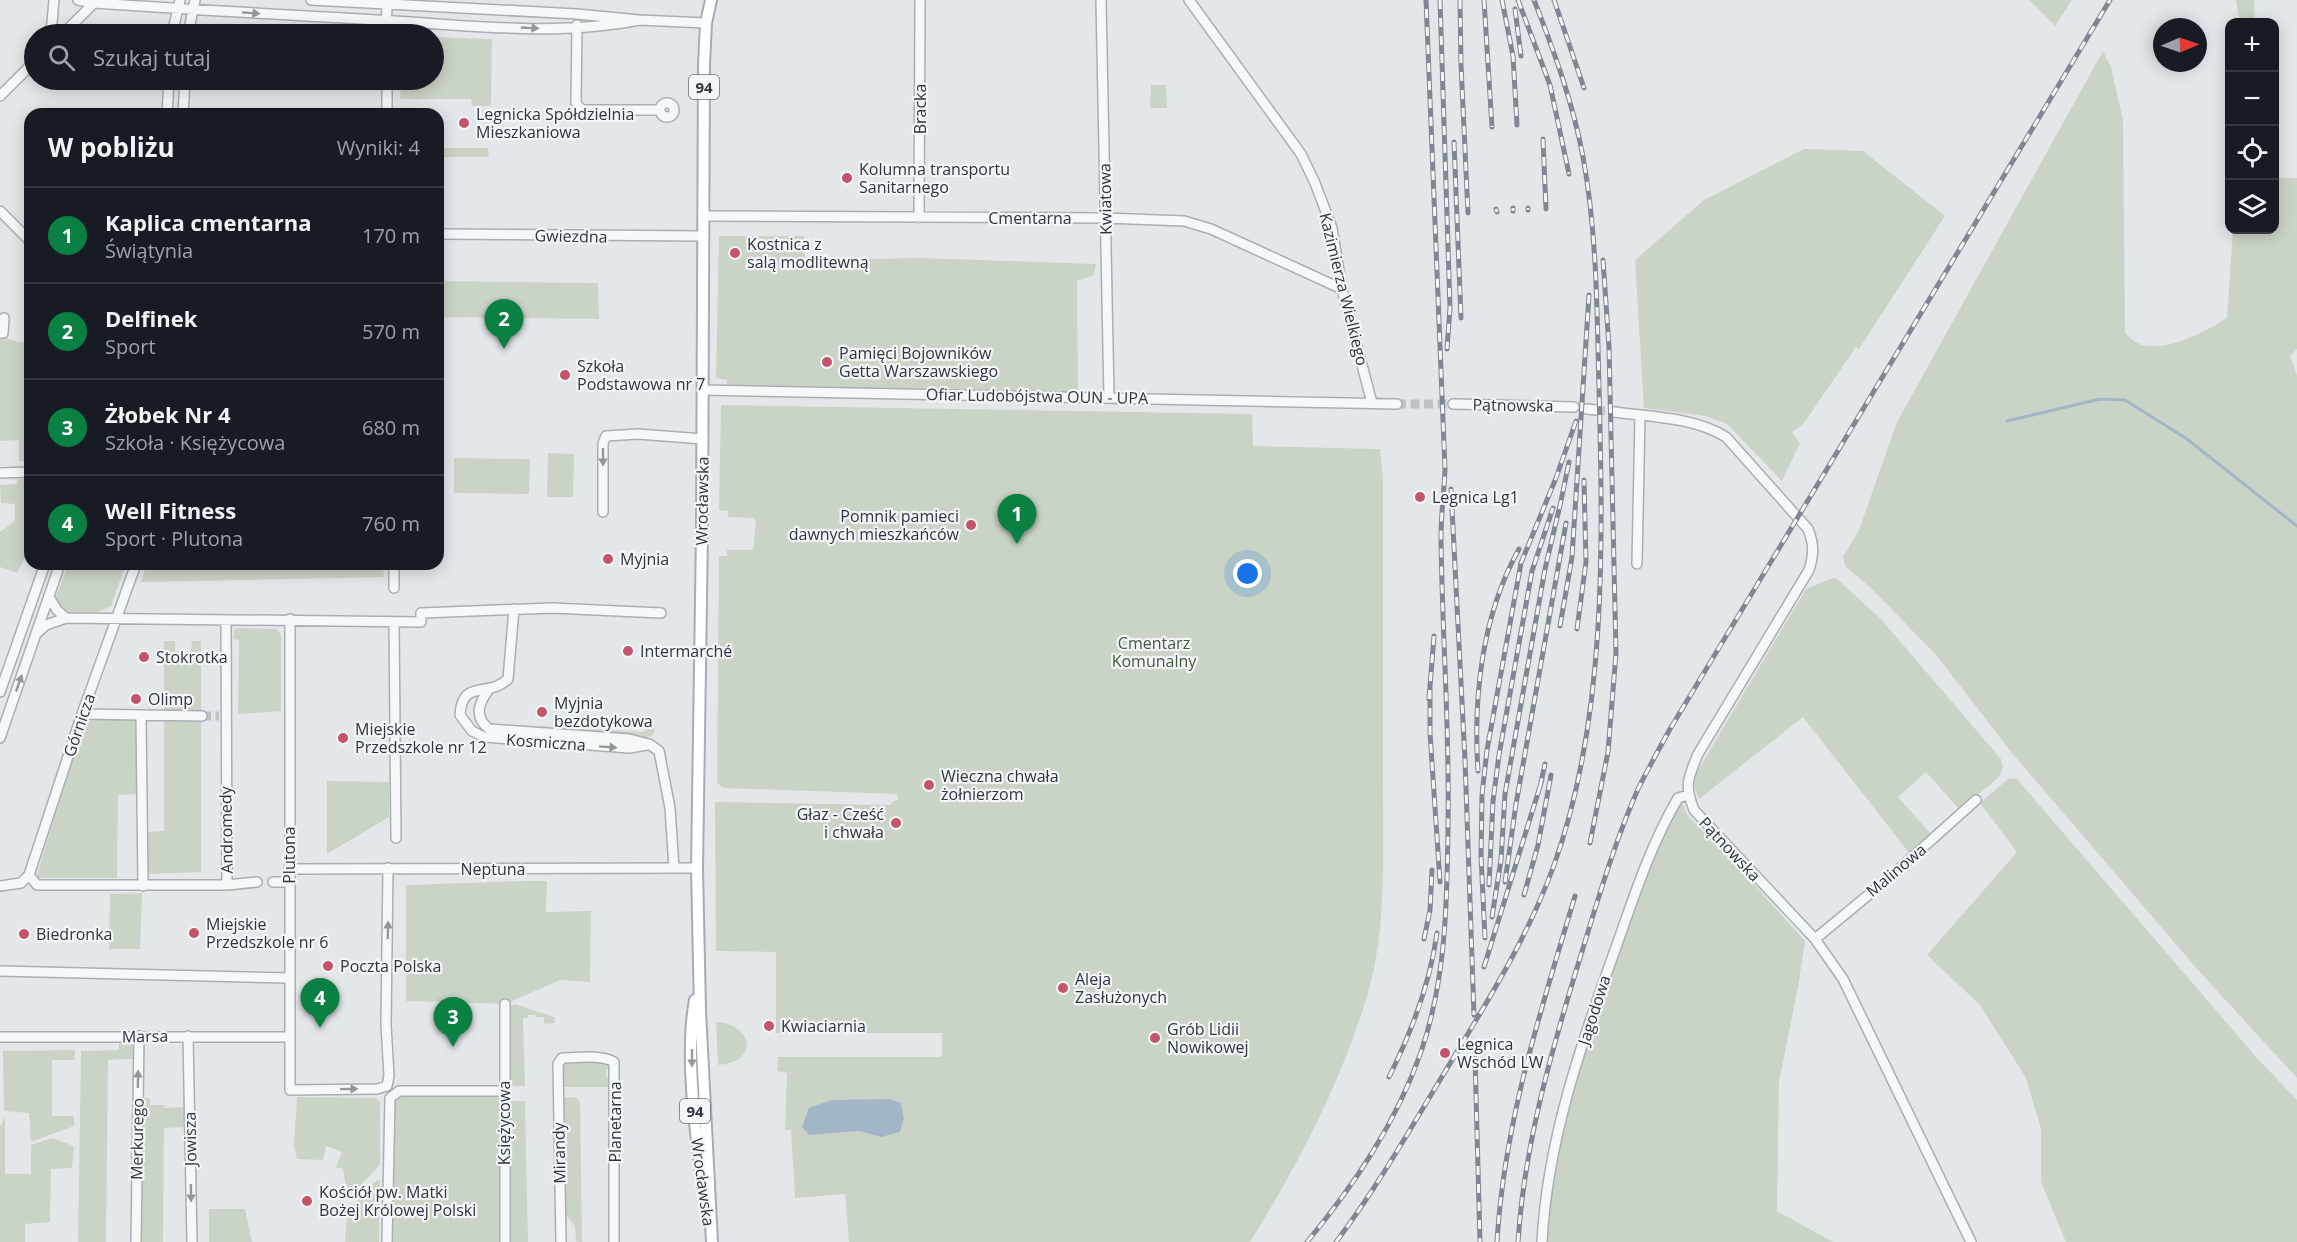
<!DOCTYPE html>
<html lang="pl">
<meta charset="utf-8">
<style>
:root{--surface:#171b24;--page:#20242c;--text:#f1f3f6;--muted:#9ea1a6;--line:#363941;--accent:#0b8043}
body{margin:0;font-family:"Open Sans",sans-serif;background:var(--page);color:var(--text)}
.controls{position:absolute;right:18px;top:18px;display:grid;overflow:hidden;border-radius:12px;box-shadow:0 3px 15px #0003}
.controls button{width:54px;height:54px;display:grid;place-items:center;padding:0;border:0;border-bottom:2px solid var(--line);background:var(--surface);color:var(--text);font:30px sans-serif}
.compass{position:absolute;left:2153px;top:18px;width:54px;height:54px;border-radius:50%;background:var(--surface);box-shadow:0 3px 15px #0003;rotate:88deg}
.you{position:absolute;left:1248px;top:574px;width:21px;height:21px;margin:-15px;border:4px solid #fff;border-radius:50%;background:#1a73e8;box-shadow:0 0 0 9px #1a73e833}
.badge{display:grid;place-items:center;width:39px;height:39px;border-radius:50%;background:var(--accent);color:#fff;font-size:20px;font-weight:700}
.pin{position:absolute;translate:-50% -50px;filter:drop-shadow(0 2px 3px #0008)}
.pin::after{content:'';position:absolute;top:32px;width:21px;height:18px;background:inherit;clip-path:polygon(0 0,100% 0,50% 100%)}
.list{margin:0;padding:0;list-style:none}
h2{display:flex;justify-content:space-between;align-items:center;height:78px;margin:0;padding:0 24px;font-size:26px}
h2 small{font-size:20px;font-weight:400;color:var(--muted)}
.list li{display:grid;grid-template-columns:39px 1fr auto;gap:18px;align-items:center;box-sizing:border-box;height:96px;padding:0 24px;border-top:2px solid var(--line)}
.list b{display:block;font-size:22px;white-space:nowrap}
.list p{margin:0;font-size:20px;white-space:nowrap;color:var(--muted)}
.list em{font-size:20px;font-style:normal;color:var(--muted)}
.icon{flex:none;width:33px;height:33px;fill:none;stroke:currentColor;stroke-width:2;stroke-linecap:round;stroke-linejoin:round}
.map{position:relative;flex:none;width:2297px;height:1242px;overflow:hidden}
.search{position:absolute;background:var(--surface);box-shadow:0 3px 15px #0003;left:24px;top:24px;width:420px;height:66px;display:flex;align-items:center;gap:15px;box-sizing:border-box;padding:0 21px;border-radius:33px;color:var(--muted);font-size:22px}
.panel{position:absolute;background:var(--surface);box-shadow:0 3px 15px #0003;left:24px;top:108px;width:420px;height:462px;border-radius:18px}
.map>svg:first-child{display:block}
.green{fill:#cad4c6}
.water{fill:#a2b6c7}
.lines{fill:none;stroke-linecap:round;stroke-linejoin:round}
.stream{stroke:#a2b6c7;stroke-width:3}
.minor-tunnel{stroke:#bfc3c8;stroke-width:9;stroke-dasharray:9 4.5;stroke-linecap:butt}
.minor-casing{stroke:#a9aeb4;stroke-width:12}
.major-casing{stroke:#a4acb5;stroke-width:14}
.minor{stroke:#f6f7f9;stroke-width:9}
.major{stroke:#fff;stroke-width:10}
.rail-casing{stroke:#7e8793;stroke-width:5}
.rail{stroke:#f3f5f8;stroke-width:3;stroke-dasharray:9;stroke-linecap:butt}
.oneway{fill:#92969d}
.oneway2{fill:#969aa0}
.poi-dot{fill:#c3556a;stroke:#f3f5f8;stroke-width:2}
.labels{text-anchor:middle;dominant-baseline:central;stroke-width:4.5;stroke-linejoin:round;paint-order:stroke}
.shield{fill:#f3f5f8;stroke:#686f78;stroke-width:1.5}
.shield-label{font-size:15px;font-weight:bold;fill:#2d3541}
.street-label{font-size:16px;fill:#2d3541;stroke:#f3f5f8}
.poi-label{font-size:16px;fill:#2d3541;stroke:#f3f5f8;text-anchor:start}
.park-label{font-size:16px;fill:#435c3b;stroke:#f3f5f8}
</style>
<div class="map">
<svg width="2297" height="1242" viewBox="0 0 2297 1242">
<rect width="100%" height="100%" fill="#e4e7ea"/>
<path class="green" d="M2029,0H2072L2055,26Z
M2236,0H2254L2255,22H2240Z
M434,37L492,39L491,106H472L471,99H400L401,80H434Z
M2103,51L2111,67L2123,120L2125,332C2146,364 2202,334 2227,318L2233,230H2274L2275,178H2297V349L2290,356L2297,375V1078L2198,970L2012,753L1937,656L1871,588L1845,566L1843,557L1859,530L1897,422Z
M1151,85H1166L1167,108H1150Z
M438,148H488L489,157H438Z
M1804,149L1863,151L1945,216L1859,349L1856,347L1804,423L1792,432L1800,443L1782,481L1727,424L1705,416L1644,408L1635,260L1704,200Z
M719,236H804L805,260L920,258L1096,264L1094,275L1077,281L1078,392L727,385V380L716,378V376Z
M438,281L598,283L599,319L438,317Z
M0,336L18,342H30V461H19V440L0,441Z
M721,405L1252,414L1253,446L1380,449L1383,478C1383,579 1383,681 1383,782C1383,848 1387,929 1368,993C1341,1083 1299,1163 1250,1242H849L845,1194L795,1198L791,1130H785L787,1073L777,1071L778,1057H939L942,1055V1033H776V952L716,951L715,802L890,805L894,801L898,800L897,794L723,788L717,783L719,556H727V550H753L756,522L753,518L728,517V511L719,510Z
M548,453L574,454L573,497H547Z
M454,458L530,459L529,494L454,493Z
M30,478V555L26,556L17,573L0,567V532L15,521V504L1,503L0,485L16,484L18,479Z
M69,564H126L111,606C91,616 65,623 56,596Z
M147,564H383L384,577L141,582Z
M1833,578L1837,579L1880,618L2001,759L2003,767L2000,776L1960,810L1926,772L1898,797L1931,834L1910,854L1803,717L1699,799C1694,789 1693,781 1698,770L1806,589Z
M239,628L277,629L281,635V711L238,714L239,640L233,639L234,630Z
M164,641H175V651H191L192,641H201V872L147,874L148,832L164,831Z
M84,719H137V794L118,795L117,878H36Z
M518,725L643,732L653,725L655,731L651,736L646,737Z
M2009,778L2017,779L2257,1058L2297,1100V1242H2066L2041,1182V1129L2026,1078L1980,1005L1927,955L2017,852L1980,803Z
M327,781L389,782V817L327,854Z
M1682,803L1688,816L1732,860L1805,941L1798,987L1779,1082L1777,1211L1833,1242H1546L1554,1163L1584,1052L1651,861L1679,804Z
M526,881H547L546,912L591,911L590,982L560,980L505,1004L406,1001V885Z
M142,893L140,949H109L110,894Z
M515,1004L554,1017L555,1023L544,1024V1017H536V1015H528V1018H523L525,1086H510L507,1008Z
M716,1022C754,1024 759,1063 718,1065Z
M119,1042H131L135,1047V1059L108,1060L106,1242H78L81,1051L119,1050Z
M75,1050V1060H52V1116H74V1126L31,1142L29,1113L4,1111L3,1051Z
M567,1061H605L608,1063L610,1069H606V1077H609V1087H562V1069Z
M399,1095L500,1096V1242H393L395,1100Z
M297,1097L375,1098L380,1102V1165L348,1198L343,1169L336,1167L342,1152L326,1146L323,1160L297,1159L294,1146Z
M576,1097L580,1102L582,1242L576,1241L575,1226L564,1213L563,1098Z
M142,1098H150V1105H164L165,1108L186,1107L187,1127L164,1128L163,1242H140Z
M508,1101H525L528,1242H507Z
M5,1117V1174H31V1145L52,1138L74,1146L72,1168L51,1169L50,1222L25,1224V1242H0V1127Z
M380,1180L379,1242H345L347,1211L376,1181Z
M209,1209H245L252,1242H209Z"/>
<path class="water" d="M890,1099L901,1103L904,1118L900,1132L881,1137L859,1131L809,1135L802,1127L809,1108L832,1100Z"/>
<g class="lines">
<path class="stream" d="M2007,421L2100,399L2125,400L2187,439L2297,526"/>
<path class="minor-tunnel" d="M1397,404H1453
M1596,410L1614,412
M202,716H219"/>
<defs>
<path id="minor" d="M78,0L94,3C194,10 294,15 394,21C476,26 559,36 639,20
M311,0L577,14L639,20L706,23
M1101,0L1109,397
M1189,0L1301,154L1315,183L1332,228L1342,289L1372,403
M577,25L576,103L582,110H660
M51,34L54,0
M63,34L94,3
M172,34L180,0
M188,34L195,0
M386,34L387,4
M0,96L34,62
M660 110a7 7 0 1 1 14 0a7 7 0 1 1-14 0Z
M167,114L169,80
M183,114L185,80
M387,114V80
M0,211L30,241
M703,216L1105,218L1184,221L1211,229L1342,289
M919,218L920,0
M438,234L704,236
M0,333H3L4,318
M703,390L1397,404
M1453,404L1574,407
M1587,409L1596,410
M1614,412C1651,417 1694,417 1726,437L1808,529C1814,544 1814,554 1809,570L1698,754C1688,778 1684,785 1694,810L1815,939L1843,979L1971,1242
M0,473L30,472
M603,512V443L606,436L638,434L703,439
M136,564L82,714L29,875L37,885H227L226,621
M1637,564L1640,416
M394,588V564
M49,597L57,610L66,618
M514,609L508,679C489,698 462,678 460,715L472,731L484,737L629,748L647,745
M290,619V1090L377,1089L387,1086L389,1076L386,1025L388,868
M394,622L396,838
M37,633L46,625L66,618L421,622V613L552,608L661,613
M490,688C479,702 473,716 489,729L629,739L649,744L659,751L670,808L674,868
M0,692L45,564
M82,714L202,716
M141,715L143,886
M0,738L60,564
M289,869L697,868
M273,882H289
M227,885L257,882
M0,886L21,883L29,875
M1815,939L1889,878L1976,800
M0,971L290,978
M505,1004V1242
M188,1036L192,1242
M0,1037H290
M136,1242L139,1036
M387,1242L390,1098L399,1091H504
M561,1242L558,1064L562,1058C577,1058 601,1054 614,1062V1242
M1542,1242C1547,1142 1581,1044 1615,950C1634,897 1649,848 1678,798L1688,795"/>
<path id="major" d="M711,0L706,23L704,64L702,533L697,868L700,1011L712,1242
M695,1000C685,1053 695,1131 703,1184"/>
</defs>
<use href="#minor" class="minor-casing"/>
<use href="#major" class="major-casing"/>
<use href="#minor" class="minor"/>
<use href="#major" class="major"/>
<defs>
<path id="rail" d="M1440,0L1450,308L1447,349
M1460,0L1461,65L1468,213
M1484,0L1492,127
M1502,0L1513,56L1517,125
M1518,0L1550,85L1569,174
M1554,0L1584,88
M1515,9L1521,56
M1543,139L1546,209
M1454,142L1461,318
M1513,208V211
M1528,208V210
M1496,209L1497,212
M1451,489L1465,760L1474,1015
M1560,626L1572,557L1589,295
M1577,629L1586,562L1584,480
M1430,690V733L1440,882
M1429,699L1434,636
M1478,771C1473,697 1482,615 1519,549
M1540,787L1545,764
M1590,843L1608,752L1616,653L1609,347L1603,260
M1505,882L1516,804L1566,523
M1489,885L1493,801L1499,755L1532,571L1553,508
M1524,895L1538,845L1551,775
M1492,917L1501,860L1505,794L1545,569L1561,501L1569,462
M1485,938L1481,856L1482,795L1487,750L1521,563L1556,478L1576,421
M1424,939L1430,910L1432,870
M1484,967L1542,780
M1475,1058L1480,1242
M1389,1077C1412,1031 1430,984 1437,933
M1307,1242C1355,1184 1396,1123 1421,1052C1446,979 1447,904 1448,828C1450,731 1442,634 1441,537C1441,515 1444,492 1445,469L1426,0
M1336,1242C1376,1189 1409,1131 1443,1075C1484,1007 1527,940 1554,865C1607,718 1603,543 1599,388C1597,311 1597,233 1583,157C1573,103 1554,51 1534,0
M1497,1242C1504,1122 1541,1010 1575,896
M1518,1242C1524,1148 1549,1060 1576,971C1595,910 1612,848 1638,789C1648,769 1659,749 1670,729L2110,0"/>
</defs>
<use href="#rail" class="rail-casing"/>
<use href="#rail" class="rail"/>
</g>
<defs><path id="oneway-solid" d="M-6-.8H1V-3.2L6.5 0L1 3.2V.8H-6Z" transform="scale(1.5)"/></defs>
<g class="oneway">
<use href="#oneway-solid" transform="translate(251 13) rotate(4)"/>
<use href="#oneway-solid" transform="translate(530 28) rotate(3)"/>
<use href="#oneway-solid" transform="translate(603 457) rotate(90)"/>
<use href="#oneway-solid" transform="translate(19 683) rotate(-71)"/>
<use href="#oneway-solid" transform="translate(608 747) rotate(4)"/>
<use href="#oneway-solid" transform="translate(388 930) rotate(-89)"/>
<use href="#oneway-solid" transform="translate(138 1079) rotate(-89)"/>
<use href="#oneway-solid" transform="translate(349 1089) rotate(-1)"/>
<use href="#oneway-solid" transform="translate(191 1193) rotate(89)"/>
</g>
<use class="oneway2" href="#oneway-solid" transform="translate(692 1058) rotate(90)"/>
<g class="poi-dot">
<circle cx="464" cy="123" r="6"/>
<circle cx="847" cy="178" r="6"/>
<circle cx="735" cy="253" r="6"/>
<circle cx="827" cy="362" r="6"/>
<circle cx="565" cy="375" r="6"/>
<circle cx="1420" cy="497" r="6"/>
<circle cx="971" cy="525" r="6"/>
<circle cx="608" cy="559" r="6"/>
<circle cx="628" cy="651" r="6"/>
<circle cx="144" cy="657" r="6"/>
<circle cx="136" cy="699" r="6"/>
<circle cx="542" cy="712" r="6"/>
<circle cx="343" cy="738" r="6"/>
<circle cx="929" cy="785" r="6"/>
<circle cx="896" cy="823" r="6"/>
<circle cx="194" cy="933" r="6"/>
<circle cx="24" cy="934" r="6"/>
<circle cx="328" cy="966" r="6"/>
<circle cx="1063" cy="988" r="6"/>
<circle cx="769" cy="1026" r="6"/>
<circle cx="1155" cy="1038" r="6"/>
<circle cx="1445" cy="1053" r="6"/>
<circle cx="307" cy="1201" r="6"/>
</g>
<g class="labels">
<g class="shield">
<rect x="689" y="75" width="30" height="24" rx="4.5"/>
<rect x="680" y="1099" width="30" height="24" rx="4.5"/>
</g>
<g class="shield-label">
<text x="704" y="87">94</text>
<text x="695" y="1111">94</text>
</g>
<g class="street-label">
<text transform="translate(920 109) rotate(-90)">Bracka</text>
<text transform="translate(1105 199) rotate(-91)">Kwiatowa</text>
<text x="1030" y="218">Cmentarna</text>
<text transform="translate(571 236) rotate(1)">Gwiezdna</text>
<text transform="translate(1344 289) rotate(76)">Kazimierza Wielkiego</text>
<text transform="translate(1037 396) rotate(1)">Ofiar Ludobójstwa OUN - UPA</text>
<text transform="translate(1513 405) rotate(1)">Pątnowska</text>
<text transform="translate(702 501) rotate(-89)">Wrocławska</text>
<text transform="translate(79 725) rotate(-71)">Górnicza</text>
<text transform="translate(546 742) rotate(4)">Kosmiczna</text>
<text transform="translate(226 830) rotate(-91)">Andromedy</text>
<text transform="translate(1730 849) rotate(47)">Pątnowska</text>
<text transform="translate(289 855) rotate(-90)">Plutona</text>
<text x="493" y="869">Neptuna</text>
<text transform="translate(1896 870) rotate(-40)">Malinowa</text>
<text transform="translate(1594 1010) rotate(-72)">Jagodowa</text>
<text transform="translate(145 1036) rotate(-1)">Marsa</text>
<text transform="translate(615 1122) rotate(-90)">Planetarna</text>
<text transform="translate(504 1123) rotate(-90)">Księżycowa</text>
<text transform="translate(137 1139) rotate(-89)">Merkurego</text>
<text transform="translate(190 1139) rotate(-91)">Jowisza</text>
<text transform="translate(559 1153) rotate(-91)">Mirandy</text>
<text transform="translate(703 1182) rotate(82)">Wrocławska</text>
</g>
<g class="poi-label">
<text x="476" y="114">Legnicka Spółdzielnia<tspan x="476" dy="18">Mieszkaniowa</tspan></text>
<text x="859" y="169">Kolumna transportu<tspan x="859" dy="18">Sanitarnego</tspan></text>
<text x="747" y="244">Kostnica z<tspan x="747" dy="18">salą modlitewną</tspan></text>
<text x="839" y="353">Pamięci Bojowników<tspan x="839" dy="18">Getta Warszawskiego</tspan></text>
<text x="577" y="366">Szkoła<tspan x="577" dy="18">Podstawowa nr 7</tspan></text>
<text x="1432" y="497">Legnica Lg1</text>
<text x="959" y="516" text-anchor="end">Pomnik pamieci<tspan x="959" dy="18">dawnych mieszkańców</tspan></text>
<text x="620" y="559">Myjnia</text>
<text x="640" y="651">Intermarché</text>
<text x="156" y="657">Stokrotka</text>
<text x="148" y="699">Olimp</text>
<text x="554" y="703">Myjnia<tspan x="554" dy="18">bezdotykowa</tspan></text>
<text x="355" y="729">Miejskie<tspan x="355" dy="18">Przedszkole nr 12</tspan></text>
<text x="941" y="776">Wieczna chwała<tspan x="941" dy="18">żołnierzom</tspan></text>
<text x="884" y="814" text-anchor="end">Głaz - Cześć<tspan x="884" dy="18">i chwała</tspan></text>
<text x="206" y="924">Miejskie<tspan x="206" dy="18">Przedszkole nr 6</tspan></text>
<text x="36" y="934">Biedronka</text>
<text x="340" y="966">Poczta Polska</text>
<text x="1075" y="979">Aleja<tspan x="1075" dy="18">Zasłużonych</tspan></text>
<text x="781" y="1026">Kwiaciarnia</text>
<text x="1167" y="1029">Grób Lidii<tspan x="1167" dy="18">Nowikowej</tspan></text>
<text x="1457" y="1044">Legnica<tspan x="1457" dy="18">Wschód LW</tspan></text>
<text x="319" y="1192">Kościół pw. Matki<tspan x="319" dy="18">Bożej Królowej Polski</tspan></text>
</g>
<g class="park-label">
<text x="1154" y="643">Cmentarz<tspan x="1154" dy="18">Komunalny</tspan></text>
</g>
</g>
</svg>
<div class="controls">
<button>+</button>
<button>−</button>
<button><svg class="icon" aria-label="locate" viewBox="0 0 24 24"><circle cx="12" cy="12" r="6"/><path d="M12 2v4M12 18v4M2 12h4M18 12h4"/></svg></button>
<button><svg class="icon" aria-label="layers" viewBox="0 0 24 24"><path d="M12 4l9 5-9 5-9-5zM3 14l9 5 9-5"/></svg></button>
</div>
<svg class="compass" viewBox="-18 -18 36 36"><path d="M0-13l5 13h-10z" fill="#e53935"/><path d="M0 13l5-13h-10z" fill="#9ea1a6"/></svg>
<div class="you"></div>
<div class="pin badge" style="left:1017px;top:544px">1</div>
<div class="pin badge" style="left:504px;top:349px">2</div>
<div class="pin badge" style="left:453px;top:1047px">3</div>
<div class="pin badge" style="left:320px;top:1028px">4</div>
<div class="search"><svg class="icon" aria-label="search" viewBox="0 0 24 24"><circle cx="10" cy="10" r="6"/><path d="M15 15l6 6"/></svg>Szukaj tutaj</div>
<section class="panel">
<h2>W pobliżu<small>Wyniki: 4</small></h2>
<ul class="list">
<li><span class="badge">1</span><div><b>Kaplica cmentarna</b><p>Świątynia</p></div><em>170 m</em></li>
<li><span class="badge">2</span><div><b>Delfinek</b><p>Sport</p></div><em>570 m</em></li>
<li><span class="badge">3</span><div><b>Żłobek Nr 4</b><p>Szkoła · Księżycowa</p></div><em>680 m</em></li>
<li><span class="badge">4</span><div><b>Well Fitness</b><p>Sport · Plutona</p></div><em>760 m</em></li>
</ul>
</section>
</div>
